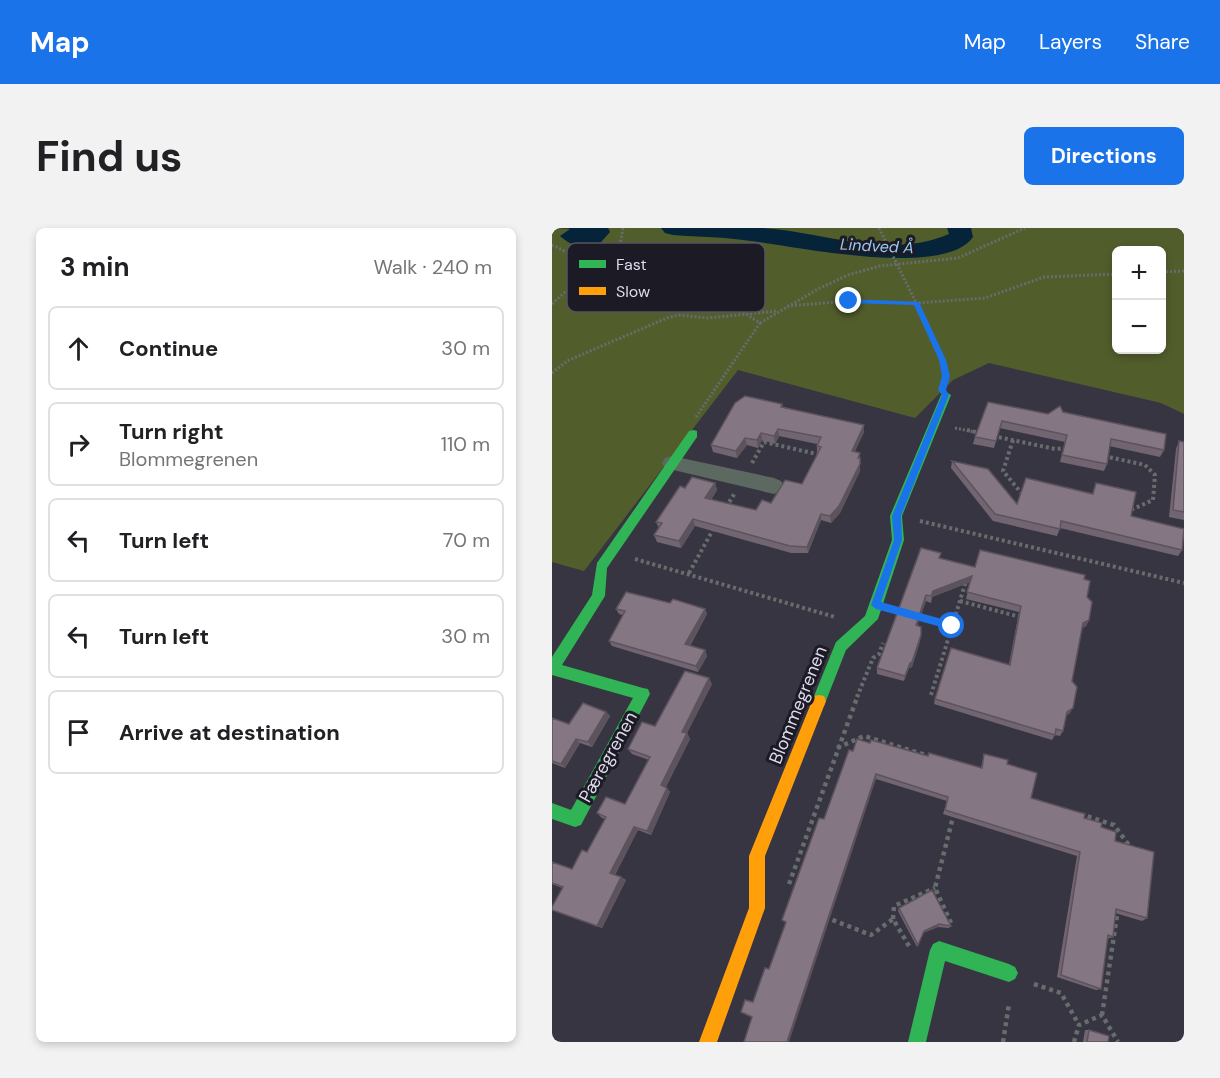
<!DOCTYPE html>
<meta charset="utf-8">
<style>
:root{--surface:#fff;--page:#f2f2f2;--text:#202124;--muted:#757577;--line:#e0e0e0;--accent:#1a73e8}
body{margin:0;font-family:"DM Sans",sans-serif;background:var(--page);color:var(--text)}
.controls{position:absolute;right:18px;top:18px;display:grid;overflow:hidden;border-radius:9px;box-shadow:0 3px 9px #0003}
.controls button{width:54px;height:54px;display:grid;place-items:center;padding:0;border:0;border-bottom:2px solid var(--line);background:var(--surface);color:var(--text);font:30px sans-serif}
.stop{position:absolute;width:18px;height:18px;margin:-14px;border:4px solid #1a73e8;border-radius:50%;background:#fff}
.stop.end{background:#1a73e8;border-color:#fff;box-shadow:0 2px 6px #0008}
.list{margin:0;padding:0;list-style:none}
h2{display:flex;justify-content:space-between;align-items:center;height:78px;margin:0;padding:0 24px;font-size:26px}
h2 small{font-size:20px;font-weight:400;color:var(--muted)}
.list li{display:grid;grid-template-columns:39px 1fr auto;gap:18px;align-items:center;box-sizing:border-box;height:84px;margin:0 12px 12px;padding:0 12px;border:2px solid var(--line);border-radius:9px}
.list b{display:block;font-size:22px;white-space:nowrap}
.list p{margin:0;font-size:20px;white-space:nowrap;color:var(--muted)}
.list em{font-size:20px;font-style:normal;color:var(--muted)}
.icon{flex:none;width:33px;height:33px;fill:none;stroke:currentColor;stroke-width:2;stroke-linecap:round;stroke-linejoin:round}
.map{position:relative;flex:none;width:632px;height:814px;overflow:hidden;border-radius:9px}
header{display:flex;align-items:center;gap:36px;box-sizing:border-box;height:84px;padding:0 30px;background:var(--accent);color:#fff}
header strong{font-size:28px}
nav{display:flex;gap:33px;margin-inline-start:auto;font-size:21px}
.intro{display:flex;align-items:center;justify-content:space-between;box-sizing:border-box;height:144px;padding:0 36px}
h1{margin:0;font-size:42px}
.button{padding:15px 27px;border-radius:9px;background:var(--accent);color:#fff;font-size:21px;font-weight:700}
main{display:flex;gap:36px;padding:0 36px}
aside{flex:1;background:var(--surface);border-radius:9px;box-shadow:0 3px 9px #0003}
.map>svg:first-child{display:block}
.green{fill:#525d2c;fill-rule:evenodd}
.water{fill:#05243a}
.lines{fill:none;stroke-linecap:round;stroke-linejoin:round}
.river{fill:#05243a;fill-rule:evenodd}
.path-far2{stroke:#666d6c;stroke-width:3;stroke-dasharray:2 2;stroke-linecap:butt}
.path-far1{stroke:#666d6c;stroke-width:4;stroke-dasharray:3 3;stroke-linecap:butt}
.path{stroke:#666d6c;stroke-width:4.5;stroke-dasharray:4 4;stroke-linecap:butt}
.street{fill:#5c6961;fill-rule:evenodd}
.fast{fill:#30b455;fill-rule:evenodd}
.slow{fill:#ff9f0a;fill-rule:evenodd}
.wall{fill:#726572}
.shaded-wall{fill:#5d535c}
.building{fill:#857684;stroke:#5d535c;stroke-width:1.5}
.route{fill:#1a73e8}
.labels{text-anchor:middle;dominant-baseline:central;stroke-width:6;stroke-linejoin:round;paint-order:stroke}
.far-water-label{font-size:16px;font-style:italic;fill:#98caf2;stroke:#1c1a25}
.street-label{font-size:18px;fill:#dedbeb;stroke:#1c1a25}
.key{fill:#1c1a25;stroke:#565460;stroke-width:1.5}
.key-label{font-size:16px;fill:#dedbeb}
</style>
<header>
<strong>Map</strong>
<nav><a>Map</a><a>Layers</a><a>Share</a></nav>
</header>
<div class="intro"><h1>Find us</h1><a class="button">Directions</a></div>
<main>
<aside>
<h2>3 min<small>Walk · 240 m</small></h2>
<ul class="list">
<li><svg class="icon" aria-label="ahead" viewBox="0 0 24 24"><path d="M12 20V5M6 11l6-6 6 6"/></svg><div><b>Continue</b></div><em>30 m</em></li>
<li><svg class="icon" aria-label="right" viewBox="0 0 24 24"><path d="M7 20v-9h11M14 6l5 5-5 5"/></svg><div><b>Turn right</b><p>Blommegrenen</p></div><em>110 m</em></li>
<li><svg class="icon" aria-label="left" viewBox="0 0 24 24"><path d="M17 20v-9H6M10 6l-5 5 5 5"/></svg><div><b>Turn left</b></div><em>70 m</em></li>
<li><svg class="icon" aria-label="left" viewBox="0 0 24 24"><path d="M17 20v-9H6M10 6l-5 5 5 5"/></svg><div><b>Turn left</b></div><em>30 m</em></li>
<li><svg class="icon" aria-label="arrive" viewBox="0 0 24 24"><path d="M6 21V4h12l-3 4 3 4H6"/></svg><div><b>Arrive at destination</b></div></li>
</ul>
</aside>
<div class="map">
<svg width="632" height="814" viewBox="0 0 632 814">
<rect width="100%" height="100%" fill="#383542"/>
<path class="green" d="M0,0L58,4L56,0H632V186L609,175L437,135L401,152L363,190L186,142L32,343L0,334ZM564,22H610V122H564Z"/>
<path class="water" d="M16,0H56L58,4L42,22C31,21 16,16 8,8L18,1Z"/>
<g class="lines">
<path class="river" d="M109,0C143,0 177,0 211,0C271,4 338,32 397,6L395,0H419L421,9C392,51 243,18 199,13C173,9 147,9 121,7L113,5Z"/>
<path class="path-far2" d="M71,0L67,23L71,32L113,53L194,86L208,95L144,189
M327,0L385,117L393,150
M0,17L23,28L71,32
M51,30L67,23
M610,44L632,43
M0,76L24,54L36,48L44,31
M235,78L297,73L365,75L433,70L492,49L564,46
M208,95L266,61L296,47L328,38L406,30L473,0
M0,145L15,133L115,90L127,87L156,90L225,83
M403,200L422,204"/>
<path class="path-far1" d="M415,202L428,205
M441,208L503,221L516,220
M461,212L451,243L471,267
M552,228L593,237L603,247L601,272L581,281L577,280
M200,235L212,214L269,227
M174,279L183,265
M368,293L632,355
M83,331L283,389
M137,345L163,298
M408,373L468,389
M365,388L400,398
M379,467L414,353
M305,469L321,430L327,426L331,415"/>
<path class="path" d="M285,520L312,508L380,529
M528,586L562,597L579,620
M237,656L306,467
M273,689L319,707L341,691L357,718
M341,691L342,678L383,660
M399,695L383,660L402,585
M482,756L509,765L527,797
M550,787L566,681
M451,814L457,776
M522,814L527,797L550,787L566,814"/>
<path class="street" d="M120,228L222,250L229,253L232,258L229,263L222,266L113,240L110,235L113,230Z"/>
<path class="fast" d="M394,164L399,167L350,288L352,312L326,391L294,422L272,478L267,479L262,478L260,473L284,414L313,388L340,312L338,288L389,167Z
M141,202L145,203V209L55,340L53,368L10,437L91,460L96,461L98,466L29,597L23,599L0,591V575L19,582L81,470L0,447V429L40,367L45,335L137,203Z
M387,713L457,736L463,739L466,745L463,751L457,754L393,733L374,814H356L378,722L381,716Z"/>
<path class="slow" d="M267,467L272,468L274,473L213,628V680L165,814H147L197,680V628L260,473L262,468Z"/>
</g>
<path class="wall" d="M436,174L496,186L612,222L608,229L557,218L555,236L552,243L508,234L513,214L448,200L442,220L421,216L423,209Z
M230,176L231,179L312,197V204L303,223L308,225V243L288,285L279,295L269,292L256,325H239L143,298L129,320L105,314L102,307L107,300L104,294L133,260L163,255L165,262L159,272L204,282L219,275L250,256L266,225H265V216L227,208L223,216L210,212L206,220L195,217L185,230L161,224L159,217Z
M627,213L632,214V292L617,289L624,221Z
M400,233L465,276L540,266L544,255L579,288L630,322L626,328L508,300L505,308L441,293L399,240Z
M388,330L423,339L532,351L535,369L537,392L534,398L530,400L520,453L518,485L514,488L511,503L508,508L503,507L500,512L382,476L383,471L457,436L467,384L414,371L418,354L380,369L379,375L374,373L365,398L368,413L360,439L357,440L352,453L325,446V440Z
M118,375L153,381L155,386L138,418L153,422L155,428L146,444L60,418L57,413L71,387L67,386L64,381Z
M160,456L135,505L138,511L114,559L118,564L99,607L86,602L63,647L69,649L74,652L50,700L0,682L10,660L0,656V634L20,641L35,624L53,591L50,590L45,585L73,576L97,532L80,526L76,521L103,498Z
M54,484L58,488L40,519L28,515L13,540L0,535V490L17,496Z
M318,515L429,540L432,526L455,536L479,570L532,590L549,599L563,613L595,690L590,693L563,685L561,709L555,711L549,761L544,762L505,749L525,628L391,586L395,573L324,551L200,789L201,774L217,741L234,695L230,692L301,523Z
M347,680L399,698L397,700L386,699L371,705L365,719L346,683Z
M533,802H537L556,814H531Z"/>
<path class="shaded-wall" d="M312,197V204L300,230V223Z
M226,201L227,208L223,216L222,208Z
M209,205L210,212L206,220L205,212Z
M193,210L195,217L185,230L184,223Z
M308,225V243L288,285L279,295L278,288Z
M163,255L165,262L155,277L153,270Z
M269,286V292L256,325L255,319Z
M141,291L143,298L129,320L127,313Z
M420,348L419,354L380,369L379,375L381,363Z
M374,367V373L363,403L364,397Z
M153,381L155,386L135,422L133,416Z
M537,392L534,398L528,402L531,395Z
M369,407L368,413L360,439L357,440L352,453L353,448L358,435Z
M153,422L155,428L146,444L144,438Z
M157,450L160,456L133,509L130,504Z
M521,480L518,485L511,489L515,484Z
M54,484L58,488L40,519L36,514Z
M135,505L138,511L112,562L109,557Z
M24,511L28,515L13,540L9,536Z
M324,546V551L237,814H235Z
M115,560L118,564L99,607L95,603Z
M82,599L86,602L62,648L58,645Z
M69,649L74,652L50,700L45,698Z
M387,696L386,699L371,705L372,703Z"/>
<path class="building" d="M193,168L230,176L229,179L312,197L300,223L308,225L306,230H308V236L287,278L278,288L269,286L255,319L238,318L141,291L127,313L102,307L110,295L104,294L128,258L133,260L140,249L163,255L153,270L204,282L210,272L219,275L233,252L250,256L269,219L265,218L269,209L226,201L222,208L209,205L205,212L193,210L184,223L159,217L183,175Z
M436,174L496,186L508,178L511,184L614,206L612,222L559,211L555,236L510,227L515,207L450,193L444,213L423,209Z
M627,213L632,214V284L621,282Z
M400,233L436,241L465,276L474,250L541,266L544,255L584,264L579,288L632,301L630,322L509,293L508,301L443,286Z
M369,320L389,325L387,330L423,339L428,322L533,347L532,351L538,353L535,369L540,374L537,392L531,395L520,453L525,459L521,480L515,484L511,503L504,501L503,507L383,471L399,420L458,437L469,378L415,364L420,348L381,363L379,368L374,367L364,397L369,399V407L360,434L358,435L353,448L325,440Z
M74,364L118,375L121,371L153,381L133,416L153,422L144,438L57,413L73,383L64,381Z
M133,443L157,450L130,504L135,505L109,557L115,560L95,603L82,599L58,645L69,649L45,698L0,682V679L11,659L0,655V634L20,641L30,622L35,624L54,589L45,585L54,569L73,576L98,529L76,521L90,494L103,498Z
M31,475L54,484L36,514L24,511L9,536L0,533V490L17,496Z
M305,511L318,515L319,512L376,528L377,525L430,540L432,526L456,532L455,536L485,545L479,570L533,586L532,590L550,595L549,599L564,604L563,613L602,624L595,690L564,681L561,709L556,707L549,761L509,747L528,624L393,582L396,569L324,546L235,814H192L200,789L189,784L193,772L201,774L213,740L217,741L234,694L230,692L267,590L272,591L297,522L301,523Z
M380,662L399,698L387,696L372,703L366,717L347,680Z
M537,802L557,808L556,814H535Z"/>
<path class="route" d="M295,71L367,74L394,132L398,148L394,162L397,167L349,288L350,312L329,374L404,395V400L400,402L324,381L319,377L342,312L340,288L390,167L386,162L390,148L387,132L362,77L297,75Z"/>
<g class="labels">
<g class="far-water-label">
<text transform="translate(325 18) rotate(3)">Lindved Å</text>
</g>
<g class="street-label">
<text transform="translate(246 477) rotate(-68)">Blommegrenen</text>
<text transform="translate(56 529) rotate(-61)">Pæregrenen</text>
</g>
</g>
<rect x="15" y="15" width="198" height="69" rx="9" class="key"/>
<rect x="27" y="32" width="27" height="8" fill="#30b455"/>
<rect x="27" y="59" width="27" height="8" fill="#ff9f0a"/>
<g class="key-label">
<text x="64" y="42">Fast</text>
<text x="64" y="69">Slow</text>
</g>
</svg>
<div class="controls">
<button>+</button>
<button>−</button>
</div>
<div class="stop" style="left:400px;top:398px"></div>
<div class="stop end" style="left:297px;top:73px"></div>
</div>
</main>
